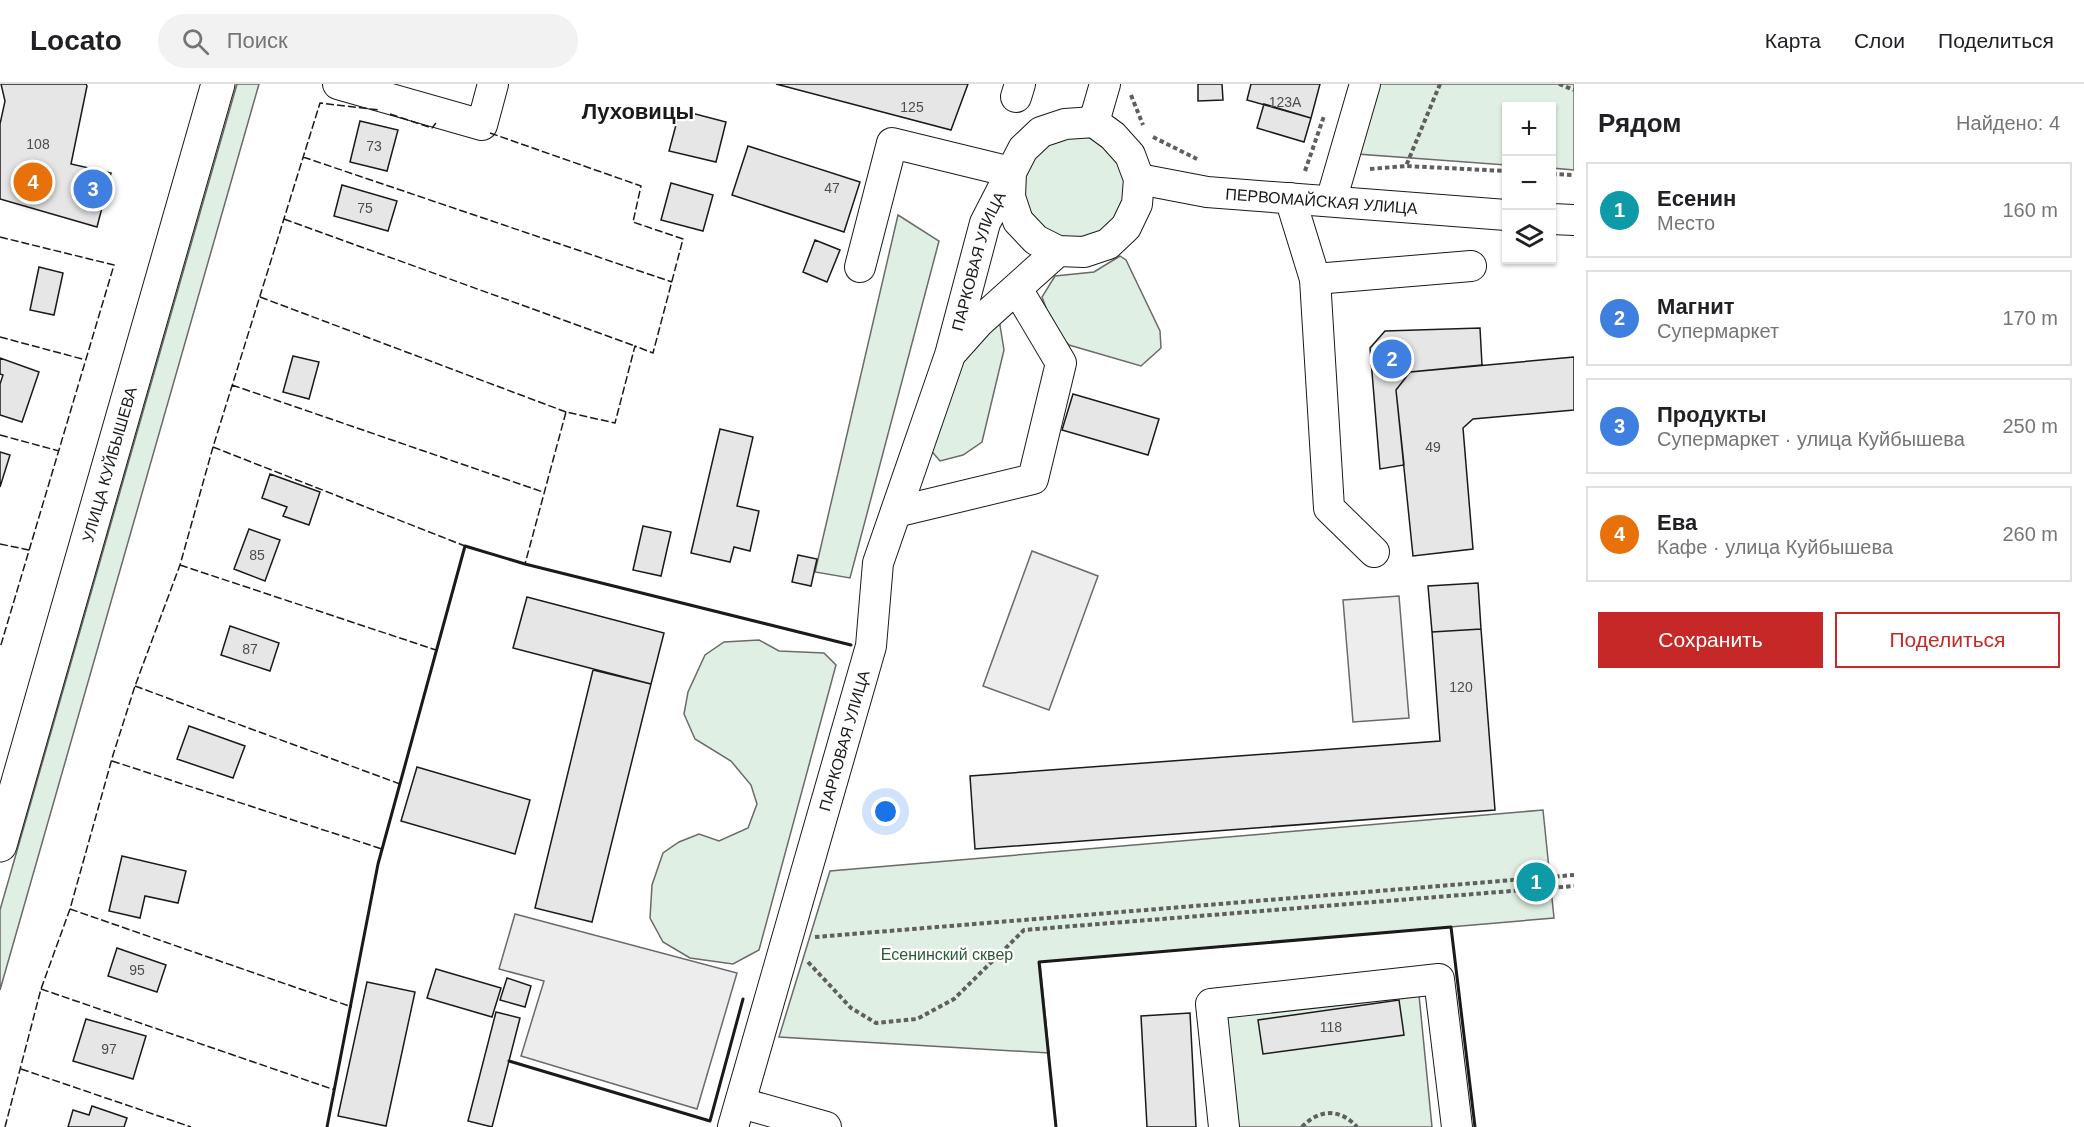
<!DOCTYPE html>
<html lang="ru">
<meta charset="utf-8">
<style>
:root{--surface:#fff;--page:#f2f2f2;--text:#202124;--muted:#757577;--line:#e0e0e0;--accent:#c62828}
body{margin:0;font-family:Helvetica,sans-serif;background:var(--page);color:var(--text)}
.controls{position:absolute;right:18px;top:18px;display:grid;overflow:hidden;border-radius:0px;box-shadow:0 2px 4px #0004}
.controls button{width:54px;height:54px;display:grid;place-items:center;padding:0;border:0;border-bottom:2px solid var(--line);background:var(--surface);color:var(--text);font:30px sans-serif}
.you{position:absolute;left:886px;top:728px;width:21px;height:21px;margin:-15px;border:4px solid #fff;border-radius:50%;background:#1a73e8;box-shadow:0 0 0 9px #1a73e833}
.badge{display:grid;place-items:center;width:39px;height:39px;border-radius:50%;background:var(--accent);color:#fff;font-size:20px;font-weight:700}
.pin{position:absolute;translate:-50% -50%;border:3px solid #fff;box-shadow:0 2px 6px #0006}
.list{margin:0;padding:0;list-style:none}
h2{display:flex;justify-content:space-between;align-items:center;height:78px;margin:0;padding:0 24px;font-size:26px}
h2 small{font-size:20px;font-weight:400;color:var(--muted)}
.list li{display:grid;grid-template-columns:39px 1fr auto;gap:18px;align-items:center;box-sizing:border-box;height:96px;margin:0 12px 12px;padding:0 12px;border:2px solid var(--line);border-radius:0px}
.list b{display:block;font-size:22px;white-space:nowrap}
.list p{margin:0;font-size:20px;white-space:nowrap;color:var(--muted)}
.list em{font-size:20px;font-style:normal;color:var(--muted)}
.actions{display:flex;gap:12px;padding:18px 24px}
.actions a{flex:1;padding:14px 0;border:2px solid var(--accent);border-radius:0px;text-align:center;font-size:21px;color:var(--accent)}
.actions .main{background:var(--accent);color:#fff}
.icon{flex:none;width:33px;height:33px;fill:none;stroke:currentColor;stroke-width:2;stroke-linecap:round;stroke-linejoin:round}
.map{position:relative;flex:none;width:1574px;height:1043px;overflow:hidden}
header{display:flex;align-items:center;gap:36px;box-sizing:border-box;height:84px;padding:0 30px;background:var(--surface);border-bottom:2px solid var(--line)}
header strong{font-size:28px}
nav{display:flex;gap:33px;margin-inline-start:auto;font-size:21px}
.search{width:420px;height:54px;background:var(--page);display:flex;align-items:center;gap:15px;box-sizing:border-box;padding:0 21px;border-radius:33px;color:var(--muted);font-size:22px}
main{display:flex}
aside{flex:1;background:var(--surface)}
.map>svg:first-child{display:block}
.green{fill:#e0efe3;stroke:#6a6a6a;stroke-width:1.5}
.parking{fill:#ededed;stroke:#6a6a6a;stroke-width:1.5}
.building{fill:#e6e6e6;stroke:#1a1a1a;stroke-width:1.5}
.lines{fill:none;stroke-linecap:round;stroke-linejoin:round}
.minor-casing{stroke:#1a1a1a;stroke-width:32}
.highway-casing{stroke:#1a1a1a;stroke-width:35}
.path{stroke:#5f5f5f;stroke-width:4;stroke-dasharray:4.5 3;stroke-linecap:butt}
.minor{stroke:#fff;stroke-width:30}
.highway{stroke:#fff;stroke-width:33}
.fence{stroke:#1a1a1a;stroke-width:1.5;stroke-dasharray:8 3;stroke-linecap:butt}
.wall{stroke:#1a1a1a;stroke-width:3}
.labels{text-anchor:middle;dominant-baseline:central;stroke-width:4.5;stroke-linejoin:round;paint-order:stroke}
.number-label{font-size:14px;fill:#4d4d4d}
.street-label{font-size:16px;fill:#1a1a1a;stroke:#fff}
.park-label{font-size:16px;fill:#2b5a34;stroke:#fff}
.district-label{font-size:22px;font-weight:bold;fill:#1a1a1a;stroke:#fff}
</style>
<header>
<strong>Locato</strong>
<div class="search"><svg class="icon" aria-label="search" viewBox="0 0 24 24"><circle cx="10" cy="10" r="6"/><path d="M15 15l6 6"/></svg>Поиск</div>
<nav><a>Карта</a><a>Слои</a><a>Поделиться</a></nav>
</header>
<main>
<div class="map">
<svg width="1574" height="1043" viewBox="0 0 1574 1043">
<rect width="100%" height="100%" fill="#fff"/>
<path class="green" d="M237,0H259L0,906V826Z
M1380,0H1574V86L1552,84V22H1506V81L1357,70Z
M1024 103a51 51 0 1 1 102 0a51 51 0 1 1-102 0Z
M898,131L939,157L850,494L815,488Z
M1120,172L1126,176L1160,247L1161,264L1141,282L1069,261L1054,245L1042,213L1055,192L1094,188Z
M999,235L1004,266L982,358L963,371L940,377L928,363L958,275Z
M759,556L779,567L824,569L836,581L759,866L733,880L690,874L663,858L650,834L652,801L663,769L679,758L699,750L719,757L748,744L757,720L751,701L731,677L695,655L684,630L688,608L705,571L724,558Z
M1543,726L1554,834L1040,878L1049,969L779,953L830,787Z
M1419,911L1432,1043H1235L1226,930Z"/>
<path class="parking" d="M1032,467L1098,492L1049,626L983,602Z
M1399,512L1409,634L1353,638L1343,516Z
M515,830L737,889L697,1025L521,972L544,897L499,885Z"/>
<path class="building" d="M1,0H86L87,2L71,80L111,89L97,143L0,115V40L5,17Z
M776,0H968L951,46Z
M1198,0H1222L1223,16L1198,17Z
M1251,0H1320L1311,34L1247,16Z
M1264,20L1311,34L1304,58L1257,44Z
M680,26L726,38L716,78L669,67Z
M360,37L398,46L387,87L350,78Z
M748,62L860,98L844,148L732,111Z
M671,99L713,111L703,147L661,136Z
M342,101L397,117L388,147L334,132Z
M815,156L840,166L827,198L803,188Z
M39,183L63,189L54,231L30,226Z
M1480,244L1482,281L1410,288L1396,306L1404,381L1380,385L1370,264L1385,247Z
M293,272L319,278L309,315L283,308Z
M1574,273V326L1473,335L1463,344L1473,465L1413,472L1396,306L1410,288Z
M0,274L39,288L22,338L0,331V300L3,291L0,290Z
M1073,310L1159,335L1148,371L1062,346Z
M720,345L753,353L737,422L759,427L750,467L734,463L730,478L691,469Z
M0,368L10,371L0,403Z
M270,390L320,408L309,441L283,432L287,423L262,414Z
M643,442L671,448L661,492L633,486Z
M249,445L280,456L265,497L234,485Z
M798,471L817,475L811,502L792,498Z
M1478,499L1481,545L1432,548L1428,502Z
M527,513L664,549L651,600L513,564Z
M230,542L279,559L270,587L221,571Z
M1481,545L1495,726L975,765L970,692L1440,657L1432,548Z
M593,586L651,600L592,838L535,824Z
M189,642L245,662L233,694L177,675Z
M417,683L530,716L515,770L401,737Z
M122,772L186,787L178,819L145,812L140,834L109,827Z
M117,864L166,881L157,908L108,892Z
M436,885L501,904L492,933L427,914Z
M507,894L531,902L525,923L500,916Z
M367,898L415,908L386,1042L338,1032Z
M1399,916L1404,951L1263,970L1258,936Z
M496,928L520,934L492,1043L468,1037Z
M1190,929L1196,1043H1147L1141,932Z
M86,935L146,952L133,995L73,977Z
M92,1022L127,1034L124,1043H68L73,1026L89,1031Z"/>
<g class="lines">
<defs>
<g id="minor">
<path d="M338,0L482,41L493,0"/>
<path d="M1016,13L1020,0"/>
<path d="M1094,38L1105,0"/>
<path id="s1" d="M1139,95L1207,108L1506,131"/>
<path d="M1290,114L1315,195L1471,182"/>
<path d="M1331,117L1365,0"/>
<path d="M1552,135L1574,136"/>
<path d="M860,183L892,59L1011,88"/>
<path d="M1315,195L1329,424L1374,468"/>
<path d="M954,266L979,238L1058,167"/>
<path d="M896,428L1033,395L1061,279L1017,205"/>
<path d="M741,1019L826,1043"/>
<path id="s2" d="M733,1043L871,562L878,479L950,271L985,139L1023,65L1041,48L1065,40L1094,38L1113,52L1130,71L1139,95L1137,120L1126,143L1108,160L1084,168L1058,167L1036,156L1018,137L1010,113L1011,88"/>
<path d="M1224,1043L1211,920L1439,895L1457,1043"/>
</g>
<g id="highway">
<path id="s3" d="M0,761L218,0"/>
</g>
</defs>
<use href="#minor" class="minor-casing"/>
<use href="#highway" class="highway-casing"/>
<path class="path" d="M1440,0L1406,82L1506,87
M1559,0L1574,6
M1131,11L1143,41
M1153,53L1197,75
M1370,85L1406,82
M1305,87L1324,32
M1552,90L1574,91
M815,853L1574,791
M808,878L851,924L876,939L917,935L954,915L1024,846L1574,802
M1302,1043C1319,1025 1340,1024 1357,1043"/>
<use href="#minor" class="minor"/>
<use href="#highway" class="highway"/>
<path class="fence" d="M390,30L432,44L436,39
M490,49L641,102L633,138L683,155L653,269L635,262L615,339L566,328L525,480
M303,73L672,198
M284,135L635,262
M0,153L114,181L0,564
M260,213L566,328
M0,253L86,276
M232,301L543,408
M0,351L59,367
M213,363L465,462
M0,460L29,466
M180,481L436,566
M135,602L400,700
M112,677L382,765
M70,825L352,923
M41,905L335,1006
M21,985L191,1043
M5,1043L41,905L70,825L113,671L135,602L180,481L213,363L320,19L379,26"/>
<path class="wall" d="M509,977L710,1037L743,915
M327,1043L378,780L465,462L525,480L851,561
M1056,1043L1039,878L1451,843L1475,1043"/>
</g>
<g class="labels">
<g class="number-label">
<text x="1285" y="18">123А</text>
<text x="912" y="23">125</text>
<text x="38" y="60">108</text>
<text x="374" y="62">73</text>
<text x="832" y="104">47</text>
<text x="365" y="124">75</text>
<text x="1433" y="363">49</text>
<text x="257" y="471">85</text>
<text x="250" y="565">87</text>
<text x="1461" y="603">120</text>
<text x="137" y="886">95</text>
<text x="1331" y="943">118</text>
<text x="109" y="965">97</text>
</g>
<g class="street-label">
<text stroke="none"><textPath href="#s1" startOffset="184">ПЕРВОМАЙСКАЯ УЛИЦА</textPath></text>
<text stroke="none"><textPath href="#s2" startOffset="902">ПАРКОВАЯ УЛИЦА</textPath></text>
<text stroke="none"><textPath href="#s3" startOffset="396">УЛИЦА КУЙБЫШЕВА</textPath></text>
<text stroke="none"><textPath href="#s2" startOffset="402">ПАРКОВАЯ УЛИЦА</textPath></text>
</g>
<g class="park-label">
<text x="947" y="870">Есенинский сквер</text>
</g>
<g class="district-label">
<text x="638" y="27">Луховицы</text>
</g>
</g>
</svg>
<div class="controls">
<button>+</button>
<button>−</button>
<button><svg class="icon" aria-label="layers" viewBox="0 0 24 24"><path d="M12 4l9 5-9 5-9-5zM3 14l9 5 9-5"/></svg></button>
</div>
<div class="you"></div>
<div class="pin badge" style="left:1536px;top:798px;background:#0f9aa8">1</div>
<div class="pin badge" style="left:1392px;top:275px;background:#3f7fe0">2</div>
<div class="pin badge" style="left:93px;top:105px;background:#3f7fe0">3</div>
<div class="pin badge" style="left:33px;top:98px;background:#e8710a">4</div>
</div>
<aside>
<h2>Рядом<small>Найдено: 4</small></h2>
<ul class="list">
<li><span class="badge" style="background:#0f9aa8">1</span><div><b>Есенин</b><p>Место</p></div><em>160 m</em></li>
<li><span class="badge" style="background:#3f7fe0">2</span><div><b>Магнит</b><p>Супермаркет</p></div><em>170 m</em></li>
<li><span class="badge" style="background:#3f7fe0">3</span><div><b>Продукты</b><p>Супермаркет · улица Куйбышева</p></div><em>250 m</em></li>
<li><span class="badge" style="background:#e8710a">4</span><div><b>Ева</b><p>Кафе · улица Куйбышева</p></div><em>260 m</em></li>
</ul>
<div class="actions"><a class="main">Сохранить</a><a>Поделиться</a></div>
</aside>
</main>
